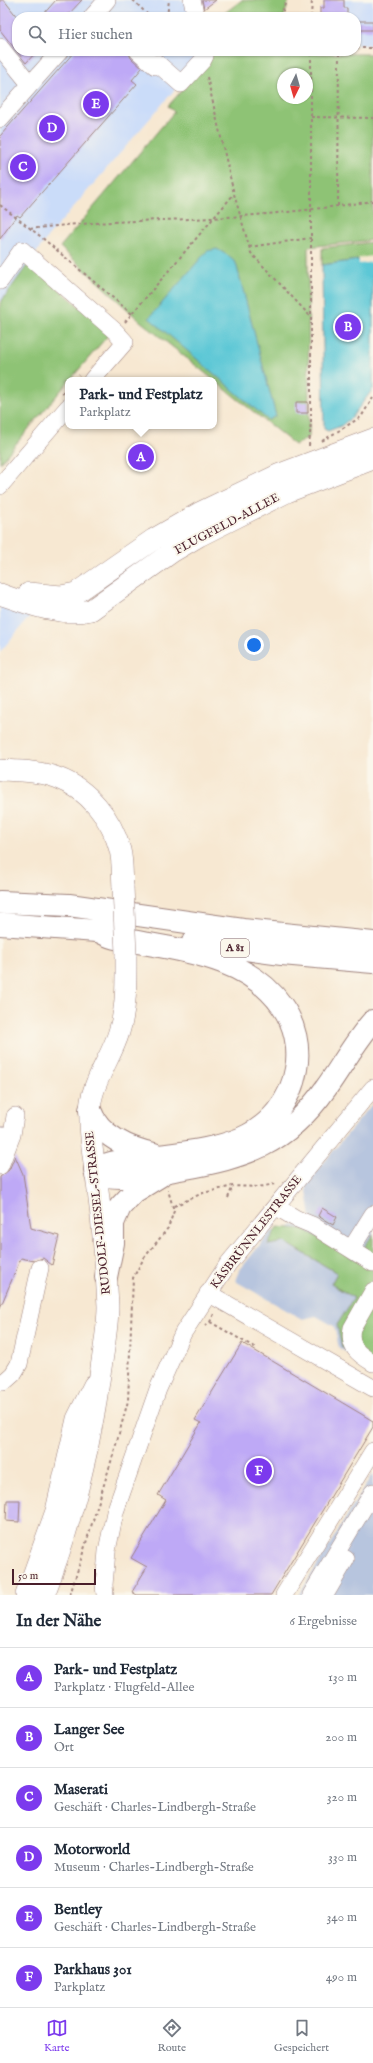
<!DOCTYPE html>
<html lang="de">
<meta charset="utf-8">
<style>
:root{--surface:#fff;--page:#f6f6f7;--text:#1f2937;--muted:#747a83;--line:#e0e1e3;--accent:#7c3aed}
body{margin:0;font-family:"IM FELL English",serif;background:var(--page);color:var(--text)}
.compass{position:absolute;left:277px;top:68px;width:36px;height:36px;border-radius:50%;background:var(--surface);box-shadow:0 1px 3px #0004;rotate:185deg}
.scale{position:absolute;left:12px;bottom:10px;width:84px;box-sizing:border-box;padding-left:4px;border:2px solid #4a1f2b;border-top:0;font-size:11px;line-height:14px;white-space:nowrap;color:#4a1f2b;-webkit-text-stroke:3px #fbf7ec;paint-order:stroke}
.you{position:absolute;left:254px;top:645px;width:14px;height:14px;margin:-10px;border:3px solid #fff;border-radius:50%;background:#1a73e8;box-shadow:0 0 0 6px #1a73e833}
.badge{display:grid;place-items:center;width:26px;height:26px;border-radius:50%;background:var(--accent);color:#fff;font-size:13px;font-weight:700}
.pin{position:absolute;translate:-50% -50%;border:2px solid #fff;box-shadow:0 1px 4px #0006}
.popup{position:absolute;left:65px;top:377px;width:152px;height:52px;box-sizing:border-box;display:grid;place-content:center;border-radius:8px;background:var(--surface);filter:drop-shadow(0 1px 3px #0005);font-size:13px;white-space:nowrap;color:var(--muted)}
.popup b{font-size:15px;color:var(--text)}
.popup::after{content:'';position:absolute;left:50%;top:100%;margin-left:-8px;border:8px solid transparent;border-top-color:var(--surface)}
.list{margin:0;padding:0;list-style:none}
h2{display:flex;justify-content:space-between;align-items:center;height:52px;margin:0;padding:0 16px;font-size:17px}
h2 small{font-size:13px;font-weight:400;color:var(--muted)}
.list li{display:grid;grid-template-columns:26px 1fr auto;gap:12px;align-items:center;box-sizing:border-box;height:60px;padding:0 16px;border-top:1px solid var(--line)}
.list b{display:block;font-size:15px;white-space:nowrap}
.list p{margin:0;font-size:13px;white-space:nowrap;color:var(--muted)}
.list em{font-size:13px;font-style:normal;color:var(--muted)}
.icon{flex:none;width:22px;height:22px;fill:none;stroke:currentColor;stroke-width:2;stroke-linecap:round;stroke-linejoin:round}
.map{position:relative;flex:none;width:373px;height:1595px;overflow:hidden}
.search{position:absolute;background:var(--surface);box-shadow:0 1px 3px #0004;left:12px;right:12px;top:12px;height:44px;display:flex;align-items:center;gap:10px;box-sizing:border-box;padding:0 14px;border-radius:16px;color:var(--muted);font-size:15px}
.sheet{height:412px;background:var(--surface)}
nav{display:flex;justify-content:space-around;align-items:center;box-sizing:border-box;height:56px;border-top:1px solid var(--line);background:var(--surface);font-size:11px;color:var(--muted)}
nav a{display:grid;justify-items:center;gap:2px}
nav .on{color:var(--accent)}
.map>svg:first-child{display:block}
.built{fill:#cadcf9}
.industrial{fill:#b7c5de}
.green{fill:#8ec375;stroke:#6c7150;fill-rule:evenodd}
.water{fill:#5cc7d6;stroke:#537380}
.pier{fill:#f7e8d2}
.building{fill:#bea9f6}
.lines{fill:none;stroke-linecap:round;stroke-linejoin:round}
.minor-casing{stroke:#a0847e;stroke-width:18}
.major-casing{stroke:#a0847e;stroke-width:22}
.highway-casing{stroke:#a0847e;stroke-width:24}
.path{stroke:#a0847e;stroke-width:2;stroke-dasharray:3 3;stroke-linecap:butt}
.minor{stroke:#fff;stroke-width:17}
.major{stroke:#fff;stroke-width:21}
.highway{stroke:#fff;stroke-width:22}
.major-bridge-casing{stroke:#a0847e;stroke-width:22;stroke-linecap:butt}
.major-bridge{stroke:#fff;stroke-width:21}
.labels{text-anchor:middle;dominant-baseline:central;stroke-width:4;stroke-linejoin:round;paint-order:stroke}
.shield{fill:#fbf7ec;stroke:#7f6065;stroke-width:1}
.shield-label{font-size:11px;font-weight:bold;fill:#4a1f2b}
.street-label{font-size:12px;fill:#4a1f2b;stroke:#fbf7ec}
</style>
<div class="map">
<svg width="373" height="1595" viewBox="0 0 373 1595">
<rect width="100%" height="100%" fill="#fbf7ec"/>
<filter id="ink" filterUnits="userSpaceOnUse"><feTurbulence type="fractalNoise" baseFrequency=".025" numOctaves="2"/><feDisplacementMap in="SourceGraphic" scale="8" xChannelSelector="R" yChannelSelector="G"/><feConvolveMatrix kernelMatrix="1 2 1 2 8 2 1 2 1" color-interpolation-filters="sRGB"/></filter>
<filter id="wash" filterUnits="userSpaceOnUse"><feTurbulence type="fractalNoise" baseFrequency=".012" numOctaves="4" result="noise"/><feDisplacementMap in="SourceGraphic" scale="16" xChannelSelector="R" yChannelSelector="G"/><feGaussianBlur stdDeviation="0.9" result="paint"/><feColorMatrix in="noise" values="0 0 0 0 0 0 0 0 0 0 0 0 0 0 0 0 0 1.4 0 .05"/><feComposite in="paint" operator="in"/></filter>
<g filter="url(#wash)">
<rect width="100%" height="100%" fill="#f7e8d2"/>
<path class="built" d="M0,0H195L199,17H17V51H208L47,238L0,303Z
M324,0H373V45H356V17H320L324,8Z
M0,606L31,615L0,652Z"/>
<path class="industrial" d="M373,1103V1367L339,1348L334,1326L316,1316L302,1319L237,1282L236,1278L239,1271L270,1232L293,1225H312L306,1184Z
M373,1473V1595H299Z"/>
<path class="green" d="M242,0H289L284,17H219Z
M209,53L373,54V240L308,247L309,437L295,445L140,321L60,247L174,112L168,106L185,87ZM283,74H307V98H283Z
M373,242V258L322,265V248Z
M29,263L110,333L70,380H68V382L0,463V303Z
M277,1227L304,1229L356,1260L373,1234V1365L342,1347L337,1325L354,1298L331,1284L337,1273L285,1242L268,1245Z"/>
<path class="water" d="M217,249L227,255L236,263L276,416L268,420L149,318L207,251Z
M373,258V389L351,418L341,426L328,431L324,429L322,265Z"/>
<path class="pier" d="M373,256V262L359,264V258Z"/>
<g id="blocks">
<path class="building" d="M0,0H4L17,17V51H37L26,63L0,30Z
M56,0H82L66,17H41Z
M202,0H216L204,9Z
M324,0H344V8H347V17H320V8H324Z
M356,21H373V30H356Z
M75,51H128L131,58L142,68L132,80L137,84L20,217L17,215L0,239V136Z
M296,402H308V413H296Z
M15,1156L23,1174L31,1228L59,1236L52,1265L43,1258L34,1261L21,1258L0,1308V1177L9,1170Z
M322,1208L337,1217L333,1225L318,1216Z
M242,1343L373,1421V1427L271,1595H137L132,1592L147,1567L131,1558L166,1500L158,1495L201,1423L195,1420Z
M7,1500H20L19,1522L6,1521Z"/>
</g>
</g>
<g filter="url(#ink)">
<use href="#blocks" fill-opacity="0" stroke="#a0847e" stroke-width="1"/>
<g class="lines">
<defs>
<path id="minor" d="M192,0L196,17
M92,17L107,0
M0,47L30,84
M138,51L155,66L157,63L181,84L203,60L205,56L204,51
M0,119L60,51
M0,281L22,250L116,332L125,342L92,380
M0,486L68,407
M0,1135H12L0,1166
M12,1135L15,1116
M277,1207L295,1218L312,1225L373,1263
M351,1249L373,1214
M373,1291L352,1328C348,1347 358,1354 373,1363
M208,1293L373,1388
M0,1382H4L13,1374L19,1364L40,1268
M105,1595L104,1585L107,1551L115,1512L158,1389L183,1333L228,1264L373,1088
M284,1595L373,1451
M311,1595L373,1492
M325,1595L346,1559"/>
<path id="major" d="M29,593L61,596L76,593L154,539L199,513L280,474L373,439
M0,594C29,604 61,617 91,610L172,552L199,536L287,492L373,459
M0,770C19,771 39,771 58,778C88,789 112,819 120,850C123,862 122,875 123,887
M26,1595L56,1511L77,1419L94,1385
M44,1595C72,1522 91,1446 101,1368C104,1348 108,1326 108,1306C106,1268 103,1229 98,1191C95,1165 89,1139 90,1112C90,1084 111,1059 119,1032C127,1007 126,980 126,954"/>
<path id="highway" d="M0,902L69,905L243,930L373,943
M0,924L111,932
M193,942L282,954L373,962
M90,1110C99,1136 130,1149 154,1154
M95,1170C108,1161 124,1161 139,1159C173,1153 208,1152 240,1139C269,1127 291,1101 296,1069C300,1048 295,1024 282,1006C251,961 193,952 143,943C123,939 116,941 97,930
M96,1174C123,1181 153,1174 180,1169C246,1157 286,1145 326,1088C342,1066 355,1041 373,1021
M106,1277L113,1243V1223L120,1207L134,1192L160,1176"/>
</defs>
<use href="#minor" class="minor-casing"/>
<use href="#major" class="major-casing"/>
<use href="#highway" class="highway-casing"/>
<path class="path" d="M133,0L150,17
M113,14L121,17
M167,17L169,0
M281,17L286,0
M311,17L312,0
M356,48H373
M207,77L234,194L251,253L310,316
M311,117L373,118
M0,205L40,236L132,314
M338,206L339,51
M30,229C90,221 152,221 212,218C266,215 320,209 373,201
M249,247L311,238
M125,322L234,194
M75,380L79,375
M62,394L68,388
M322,441L361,417L373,398
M309,446L311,421V51
M228,1198L233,1186
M174,1206L203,1193L233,1186L258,1187L276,1184
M210,1322L254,1347L253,1349
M205,1326L210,1322L215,1312
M70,1595L114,1452L128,1401L133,1278L144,1258L168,1228L174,1211L168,1190"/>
<use href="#minor" class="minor"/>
<use href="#major" class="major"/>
<use href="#highway" class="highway"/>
<defs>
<path id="major-bridge" d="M123,887L126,954"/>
</defs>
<use href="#major-bridge" class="major-bridge-casing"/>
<use href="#major-bridge" class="major-bridge"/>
</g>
</g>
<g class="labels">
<rect class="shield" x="221" y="939" width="28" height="18" rx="3"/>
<g class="shield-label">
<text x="235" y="948">A 81</text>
</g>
<g class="street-label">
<text transform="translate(227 524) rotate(-28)">FLUGFELD-ALLEE</text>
<text transform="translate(98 1213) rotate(-96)">RUDOLF-DIESEL-STRASSE</text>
<text transform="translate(256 1232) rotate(-52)">KÄSBRÜNNLESTRASSE</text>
</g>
</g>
</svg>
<svg class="compass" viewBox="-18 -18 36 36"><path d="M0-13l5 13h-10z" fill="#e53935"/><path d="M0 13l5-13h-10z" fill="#747a83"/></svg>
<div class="scale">50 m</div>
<div class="you"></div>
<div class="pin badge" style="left:141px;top:457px">A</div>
<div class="popup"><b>Park- und Festplatz</b>Parkplatz</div>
<div class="pin badge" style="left:348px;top:327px">B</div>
<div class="pin badge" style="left:23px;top:167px">C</div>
<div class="pin badge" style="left:52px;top:128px">D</div>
<div class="pin badge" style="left:96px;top:104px">E</div>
<div class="pin badge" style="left:259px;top:1471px">F</div>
<div class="search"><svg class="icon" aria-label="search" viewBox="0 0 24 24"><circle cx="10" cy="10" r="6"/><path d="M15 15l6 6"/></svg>Hier suchen</div>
</div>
<section class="sheet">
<h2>In der Nähe<small>6 Ergebnisse</small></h2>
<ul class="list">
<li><span class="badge">A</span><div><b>Park- und Festplatz</b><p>Parkplatz · Flugfeld-Allee</p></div><em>130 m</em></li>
<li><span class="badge">B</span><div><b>Langer See</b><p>Ort</p></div><em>200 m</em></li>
<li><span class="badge">C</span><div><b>Maserati</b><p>Geschäft · Charles-Lindbergh-Straße</p></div><em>320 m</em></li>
<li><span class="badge">D</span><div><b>Motorworld</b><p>Museum · Charles-Lindbergh-Straße</p></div><em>330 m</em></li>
<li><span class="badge">E</span><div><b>Bentley</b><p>Geschäft · Charles-Lindbergh-Straße</p></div><em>340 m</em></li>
<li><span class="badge">F</span><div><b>Parkhaus 301</b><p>Parkplatz</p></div><em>490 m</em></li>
</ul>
</section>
<nav>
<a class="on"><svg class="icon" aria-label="map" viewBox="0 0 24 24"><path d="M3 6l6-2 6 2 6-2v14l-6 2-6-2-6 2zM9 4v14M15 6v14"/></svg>Karte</a>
<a><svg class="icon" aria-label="directions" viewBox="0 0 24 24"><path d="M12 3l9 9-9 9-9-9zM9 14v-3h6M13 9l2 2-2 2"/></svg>Route</a>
<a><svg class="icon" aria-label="saved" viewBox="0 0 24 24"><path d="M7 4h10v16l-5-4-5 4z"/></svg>Gespeichert</a>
</nav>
